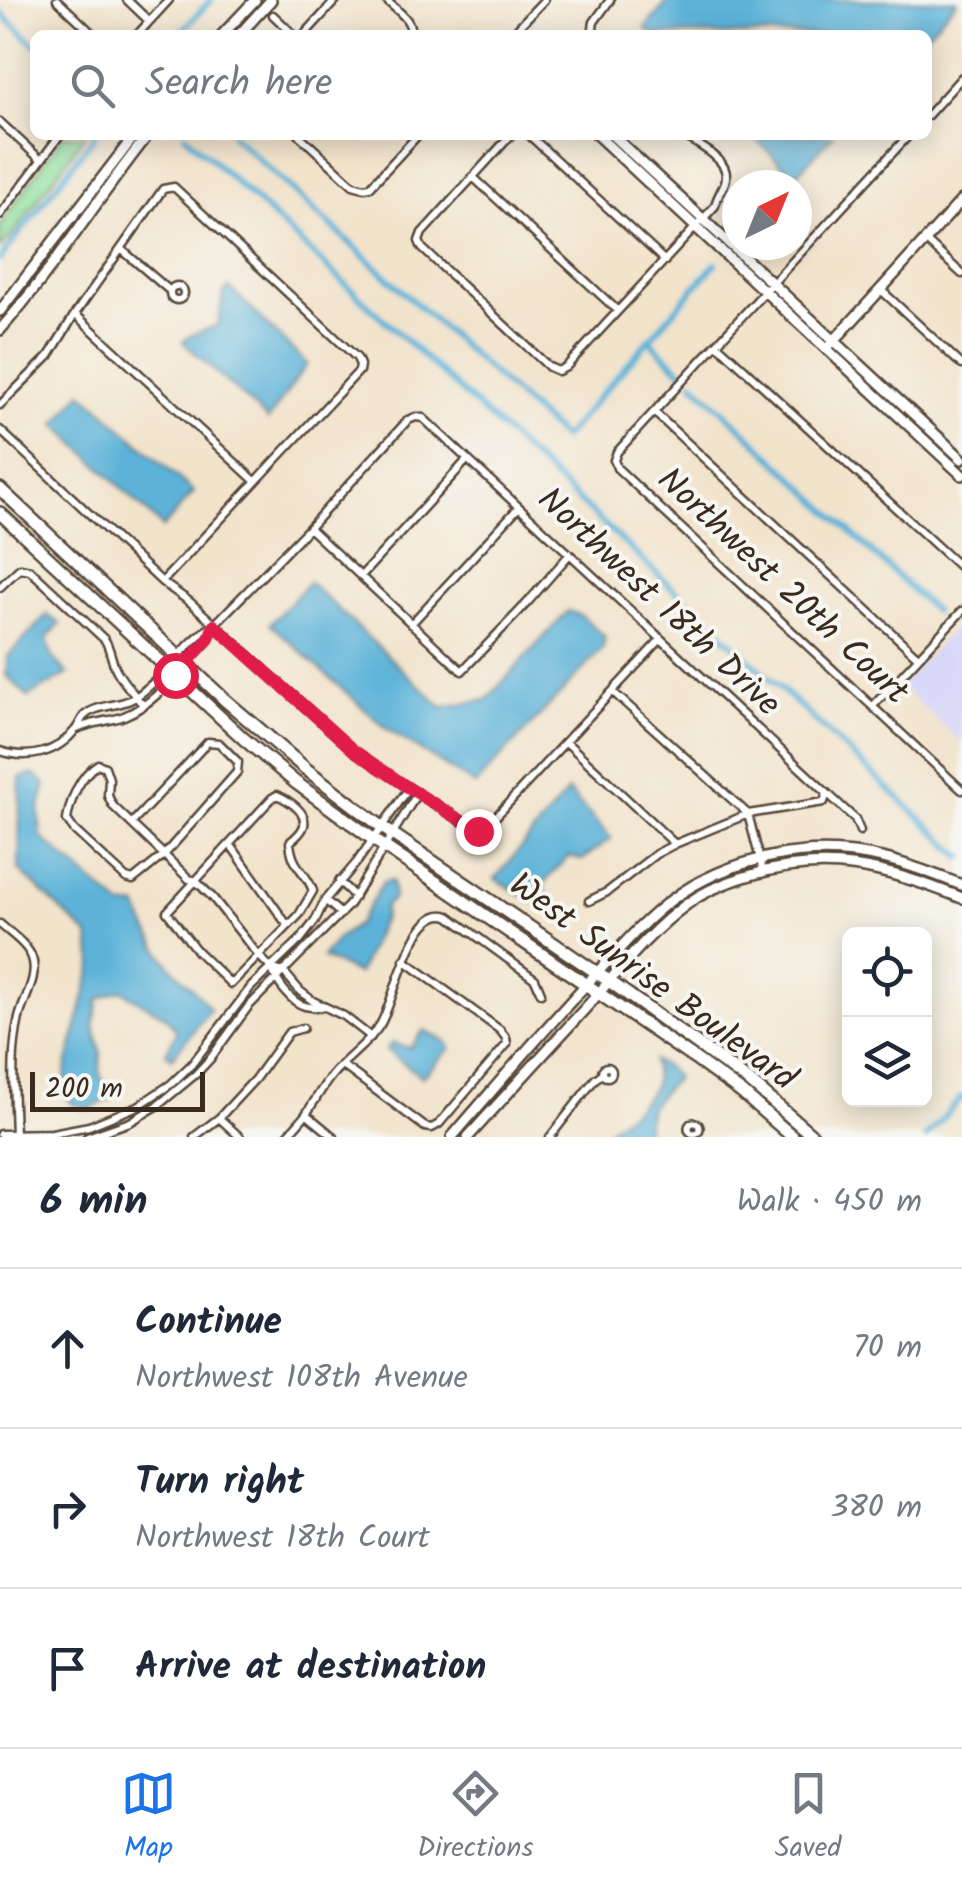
<!DOCTYPE html>
<meta charset="utf-8">
<style>
:root{--surface:#fff;--page:#f2f2f3;--text:#1f2937;--muted:#747a83;--line:#e0e1e3;--accent:#1a73e8}
body{margin:0;font-family:Kalam,sans-serif;background:var(--page);color:var(--text)}
.controls{position:absolute;right:30px;bottom:30px;display:grid;overflow:hidden;border-radius:15px;box-shadow:0 5px 25px #0003}
.controls button{width:90px;height:90px;display:grid;place-items:center;padding:0;border:0;border-bottom:2px solid var(--line);background:var(--surface);color:var(--text);font:50px sans-serif}
.compass{position:absolute;left:722px;top:170px;width:90px;height:90px;border-radius:50%;background:var(--surface);box-shadow:0 5px 25px #0003;rotate:43deg}
.scale{position:absolute;left:30px;bottom:25px;width:175px;box-sizing:border-box;padding-left:10px;border:5px solid #3b2a1e;border-top:0;font-size:28px;line-height:35px;white-space:nowrap;color:#3b2a1e;-webkit-text-stroke:8px #f6f6f2;paint-order:stroke}
.stop{position:absolute;width:30px;height:30px;margin:-22px;border:8px solid #e11d48;border-radius:50%;background:#fff}
.stop.end{background:#e11d48;border-color:#fff;box-shadow:0 2px 10px #0008}
.list{margin:0;padding:0;list-style:none}
h2{display:flex;justify-content:space-between;align-items:center;height:130px;margin:0;padding:0 40px;font-size:42px}
h2 small{font-size:32px;font-weight:400;color:var(--muted)}
.list li{display:grid;grid-template-columns:65px 1fr auto;gap:30px;align-items:center;box-sizing:border-box;height:160px;padding:0 40px;border-top:2px solid var(--line)}
.list b{display:block;font-size:38px;white-space:nowrap}
.list p{margin:0;font-size:32px;white-space:nowrap;color:var(--muted)}
.list em{font-size:32px;font-style:normal;color:var(--muted)}
.icon{flex:none;width:55px;height:55px;fill:none;stroke:currentColor;stroke-width:2;stroke-linecap:round;stroke-linejoin:round}
.map{position:relative;flex:none;width:962px;height:1137px;overflow:hidden}
.search{position:absolute;background:var(--surface);box-shadow:0 5px 25px #0003;left:30px;right:30px;top:30px;height:110px;display:flex;align-items:center;gap:25px;box-sizing:border-box;padding:0 35px;border-radius:15px;color:var(--muted);font-size:38px}
.sheet{height:610px;background:var(--surface)}
nav{display:flex;justify-content:space-around;align-items:center;box-sizing:border-box;height:140px;border-top:2px solid var(--line);background:var(--surface);font-size:28px;color:var(--muted)}
nav a{display:grid;justify-items:center;gap:5px}
nav .on{color:var(--accent)}
.map>svg:first-child{display:block}
.built{fill:#d8d7f8}
.park{fill:#8fdf9e;stroke:#65845e;stroke-width:2.5}
.water{fill:#5bb2d8;stroke:#4b6e7b;stroke-width:2.5}
.lines{fill:none;stroke-linecap:round;stroke-linejoin:round}
.canal{stroke:#5bb2d8;stroke-width:6}
.street-casing{stroke:#564638;stroke-width:11}
.secondary-casing{stroke:#564638;stroke-width:14}
.highway-casing{stroke:#564638;stroke-width:16}
.street{stroke:#fff;stroke-width:6}
.secondary{stroke:#fff;stroke-width:9}
.highway{stroke:#fff;stroke-width:11}
.route{stroke:#e11d48;stroke-width:12}
.labels{text-anchor:middle;dominant-baseline:central;stroke-width:8;stroke-linejoin:round;paint-order:stroke}
.street-label{font-size:35px;fill:#3b2a1e;stroke:#f6f6f2}
</style>
<div class="map">
<svg width="962" height="1137" viewBox="0 0 962 1137">
<rect width="100%" height="100%" fill="#f6f6f2"/>
<filter id="ink" filterUnits="userSpaceOnUse"><feTurbulence type="fractalNoise" baseFrequency=".01" numOctaves="2"/><feDisplacementMap in="SourceGraphic" scale="20" xChannelSelector="R" yChannelSelector="G"/><feConvolveMatrix kernelMatrix="1 2 1 2 8 2 1 2 1" color-interpolation-filters="sRGB"/></filter>
<filter id="wash" filterUnits="userSpaceOnUse"><feTurbulence type="fractalNoise" baseFrequency=".0048" numOctaves="4" result="noise"/><feDisplacementMap in="SourceGraphic" scale="40" xChannelSelector="R" yChannelSelector="G"/><feGaussianBlur stdDeviation="2.25" result="paint"/><feColorMatrix in="noise" values="0 0 0 0 0 0 0 0 0 0 0 0 0 0 0 0 0 1.4 0 .05"/><feComposite in="paint" operator="in"/></filter>
<g filter="url(#wash)">
<rect width="100%" height="100%" fill="#f2e3cb"/>
<path class="built" d="M962,619V743L900,686Z"/>
<path class="park" d="M63,135H85L13,234L0,248V225Z"/>
<path class="water" d="M669,0H956L957,1L926,35H653L645,28Z
M752,135H833L794,177Z
M229,287L307,364L268,420L183,342C190,332 208,331 218,324L223,294Z
M82,392L194,492L163,528L56,424Z
M309,582L442,707L486,700L568,611L582,616L605,637L603,648L475,785L387,729L270,624Z
M47,615L60,624L47,638L52,656L68,674L28,697L6,675L8,656Z
M33,774L46,784L39,812L41,837L122,907L137,906C146,926 156,948 170,965C183,980 198,992 210,1009L172,1058L166,1053L177,1031L166,1017L121,990L99,999L94,1026L101,1052L100,1075L112,1098L87,1110L72,1104L63,1091L67,1066L93,964L89,936L19,870L20,778Z
M568,791L611,838L582,860L569,856L544,883L547,910L495,879Z
M392,880L394,898L384,907V916L358,974L322,957L338,938L358,924L383,882Z
M424,1030L447,1042L450,1049L422,1077L386,1050L392,1043L410,1048Z
M653,1060L667,1068L676,1077L650,1107L644,1137H601C615,1120 647,1104 654,1085C656,1078 653,1067 653,1060Z"/>
<g class="lines">
<path class="canal" d="M0,12L35,45
M178,35L211,0
M185,135L962,857
M232,135L563,438L716,263
M787,185L794,177
M0,259L95,135
M649,340L682,372
M693,382L934,611
M926,1137L962,1097"/>
</g>
</g>
<g filter="url(#ink)">
<g class="lines">
<defs>
<path id="street" d="M57,0L94,35
M127,0L149,21
M386,0C396,10 414,20 410,35
M273,15L294,35
M137,35L169,0
M304,35L336,0
M511,35L544,0
M586,35L592,34L594,22L610,0
M927,116L962,77
M0,122L41,160
M299,135L353,185L364,188L370,187L418,135
M511,135L422,233L419,241L422,248L549,367L558,371L566,367L715,206C717,196 722,191 725,182C733,160 697,145 683,135
M529,135L665,261
M909,135L617,452L614,460L617,468L962,790
M473,177L618,311
M0,215L60,135
M925,240L962,274
M121,249L170,291
M170 293a7 7 0 1 1 14 0a7 7 0 1 1-14 0Z
M880,289L962,365
M75,314L255,481
M717,344L962,569
M0,405L49,356L75,314L163,189L174,187L357,358L360,365L359,371L162,582
M654,412L918,657
M0,430L162,582L190,602L353,750L409,788L478,831L488,825L660,640
M309,528L462,671L527,603L569,555
M361,576L467,460
M0,587L20,568L30,570L105,640C111,650 111,661 117,671C124,684 134,694 143,705
M411,624L518,508
M613,692L748,814L763,871
M873,706L962,611
M77,729C93,721 109,722 124,716C159,702 183,666 208,640L214,626
M566,742L675,844
M0,751C28,760 57,754 76,729C80,724 80,721 84,716C97,704 119,707 134,698C165,678 183,643 214,625L309,528L408,420L416,417L423,418L827,793L855,819L860,831
M277,795C288,800 310,813 303,828C300,834 295,838 290,842C292,869 306,870 313,891L299,915L231,984L197,951L167,912L272,798Z
M132,823L208,742L219,743L238,762L237,772L164,855L133,880L126,878L74,830L67,820C70,800 80,775 98,764L105,767L109,779L108,796L113,806L189,879L196,881L213,898L258,955L272,969L284,972L300,991L313,1001L344,1016L371,1037
M230,844L288,926
M339,881L355,897
M325,900L341,914
M589,901L607,892L656,854L675,844L748,814L824,802L827,793
M0,924C10,933 28,945 32,958C39,977 23,1000 19,1018C10,1056 14,1097 15,1136
M272,969C276,981 291,1003 305,1006C311,1008 317,1007 322,1007
M342,1065L425,1127L432,1128L439,1124L507,1044L506,1038L500,1030L404,960
M602 1072a5 5 0 1 1 10 0a5 5 0 1 1-10 0Z
M306,1114L334,1137
M219,1118L240,1137
M688.5 1128a5.5 5.5 0 1 1 11 0a5.5 5.5 0 1 1-11 0Z
M0,1134L52,1133L89,1126L138,1106L171,1084L192,1064L251,987L301,939L315,921L325,900L357,862L409,788
M87,1137L130,1122L157,1106L196,1074L210,1059L248,1007L349,905L417,794
M194,1137L219,1118L255,1079L289,1032L303,1028
M286,1137C293,1129 300,1122 306,1114C315,1101 322,1087 332,1075C347,1057 367,1045 380,1025C394,1003 413,903 449,916L535,979L541,993
M550,1137L595,1079L602,1074"/>
<path id="secondary" d="M222,35L255,0
M239,35L271,0
M597,135L962,475
M612,135L962,459
M0,311L135,135
M0,330C54,269 97,199 148,135
M832,343L962,200
M452,1137C499,1083 545,1028 594,976C619,950 642,922 670,901C728,857 812,841 882,858C909,864 936,875 962,885
M468,1137C509,1092 550,1047 591,1002C621,968 650,931 687,904C703,892 722,884 741,878C824,851 884,867 962,898"/>
<path id="highway" d="M0,489L225,700L306,769L382,827L609,981L750,1082L814,1137
M0,513L244,739L295,782L373,839L698,1061L741,1092L793,1137"/>
</defs>
<use href="#street" class="street-casing"/>
<use href="#secondary" class="secondary-casing"/>
<use href="#highway" class="highway-casing"/>
<use href="#street" class="street"/>
<use href="#secondary" class="secondary"/>
<use href="#highway" class="highway"/>
</g>
</g>
<g class="lines" filter="url(#ink)">
<path class="route" d="M175,675L208,640L214,625L353,750L409,788L478,831"/>
</g>
<g class="labels">
<g class="street-label">
<text transform="translate(782 587) rotate(43)">Northwest 20th Court</text>
<text transform="translate(658 603) rotate(43)">Northwest 18th Drive</text>
<text transform="translate(652 983) rotate(36)">West Sunrise Boulevard</text>
</g>
</g>
</svg>
<div class="controls">
<button><svg class="icon" aria-label="locate" viewBox="0 0 24 24"><circle cx="12" cy="12" r="6"/><path d="M12 2v4M12 18v4M2 12h4M18 12h4"/></svg></button>
<button><svg class="icon" aria-label="layers" viewBox="0 0 24 24"><path d="M12 4l9 5-9 5-9-5zM3 14l9 5 9-5"/></svg></button>
</div>
<svg class="compass" viewBox="-18 -18 36 36"><path d="M0-13l5 13h-10z" fill="#e53935"/><path d="M0 13l5-13h-10z" fill="#747a83"/></svg>
<div class="scale">200 m</div>
<div class="stop" style="left:175px;top:675px"></div>
<div class="stop end" style="left:478px;top:831px"></div>
<div class="search"><svg class="icon" aria-label="search" viewBox="0 0 24 24"><circle cx="10" cy="10" r="6"/><path d="M15 15l6 6"/></svg>Search here</div>
</div>
<section class="sheet">
<h2>6 min<small>Walk · 450 m</small></h2>
<ul class="list">
<li><svg class="icon" aria-label="ahead" viewBox="0 0 24 24"><path d="M12 20V5M6 11l6-6 6 6"/></svg><div><b>Continue</b><p>Northwest 108th Avenue</p></div><em>70 m</em></li>
<li><svg class="icon" aria-label="right" viewBox="0 0 24 24"><path d="M7 20v-9h11M14 6l5 5-5 5"/></svg><div><b>Turn right</b><p>Northwest 18th Court</p></div><em>380 m</em></li>
<li><svg class="icon" aria-label="arrive" viewBox="0 0 24 24"><path d="M6 21V4h12l-3 4 3 4H6"/></svg><div><b>Arrive at destination</b></div></li>
</ul>
</section>
<nav>
<a class="on"><svg class="icon" aria-label="map" viewBox="0 0 24 24"><path d="M3 6l6-2 6 2 6-2v14l-6 2-6-2-6 2zM9 4v14M15 6v14"/></svg>Map</a>
<a><svg class="icon" aria-label="directions" viewBox="0 0 24 24"><path d="M12 3l9 9-9 9-9-9zM9 14v-3h6M13 9l2 2-2 2"/></svg>Directions</a>
<a><svg class="icon" aria-label="saved" viewBox="0 0 24 24"><path d="M7 4h10v16l-5-4-5 4z"/></svg>Saved</a>
</nav>
